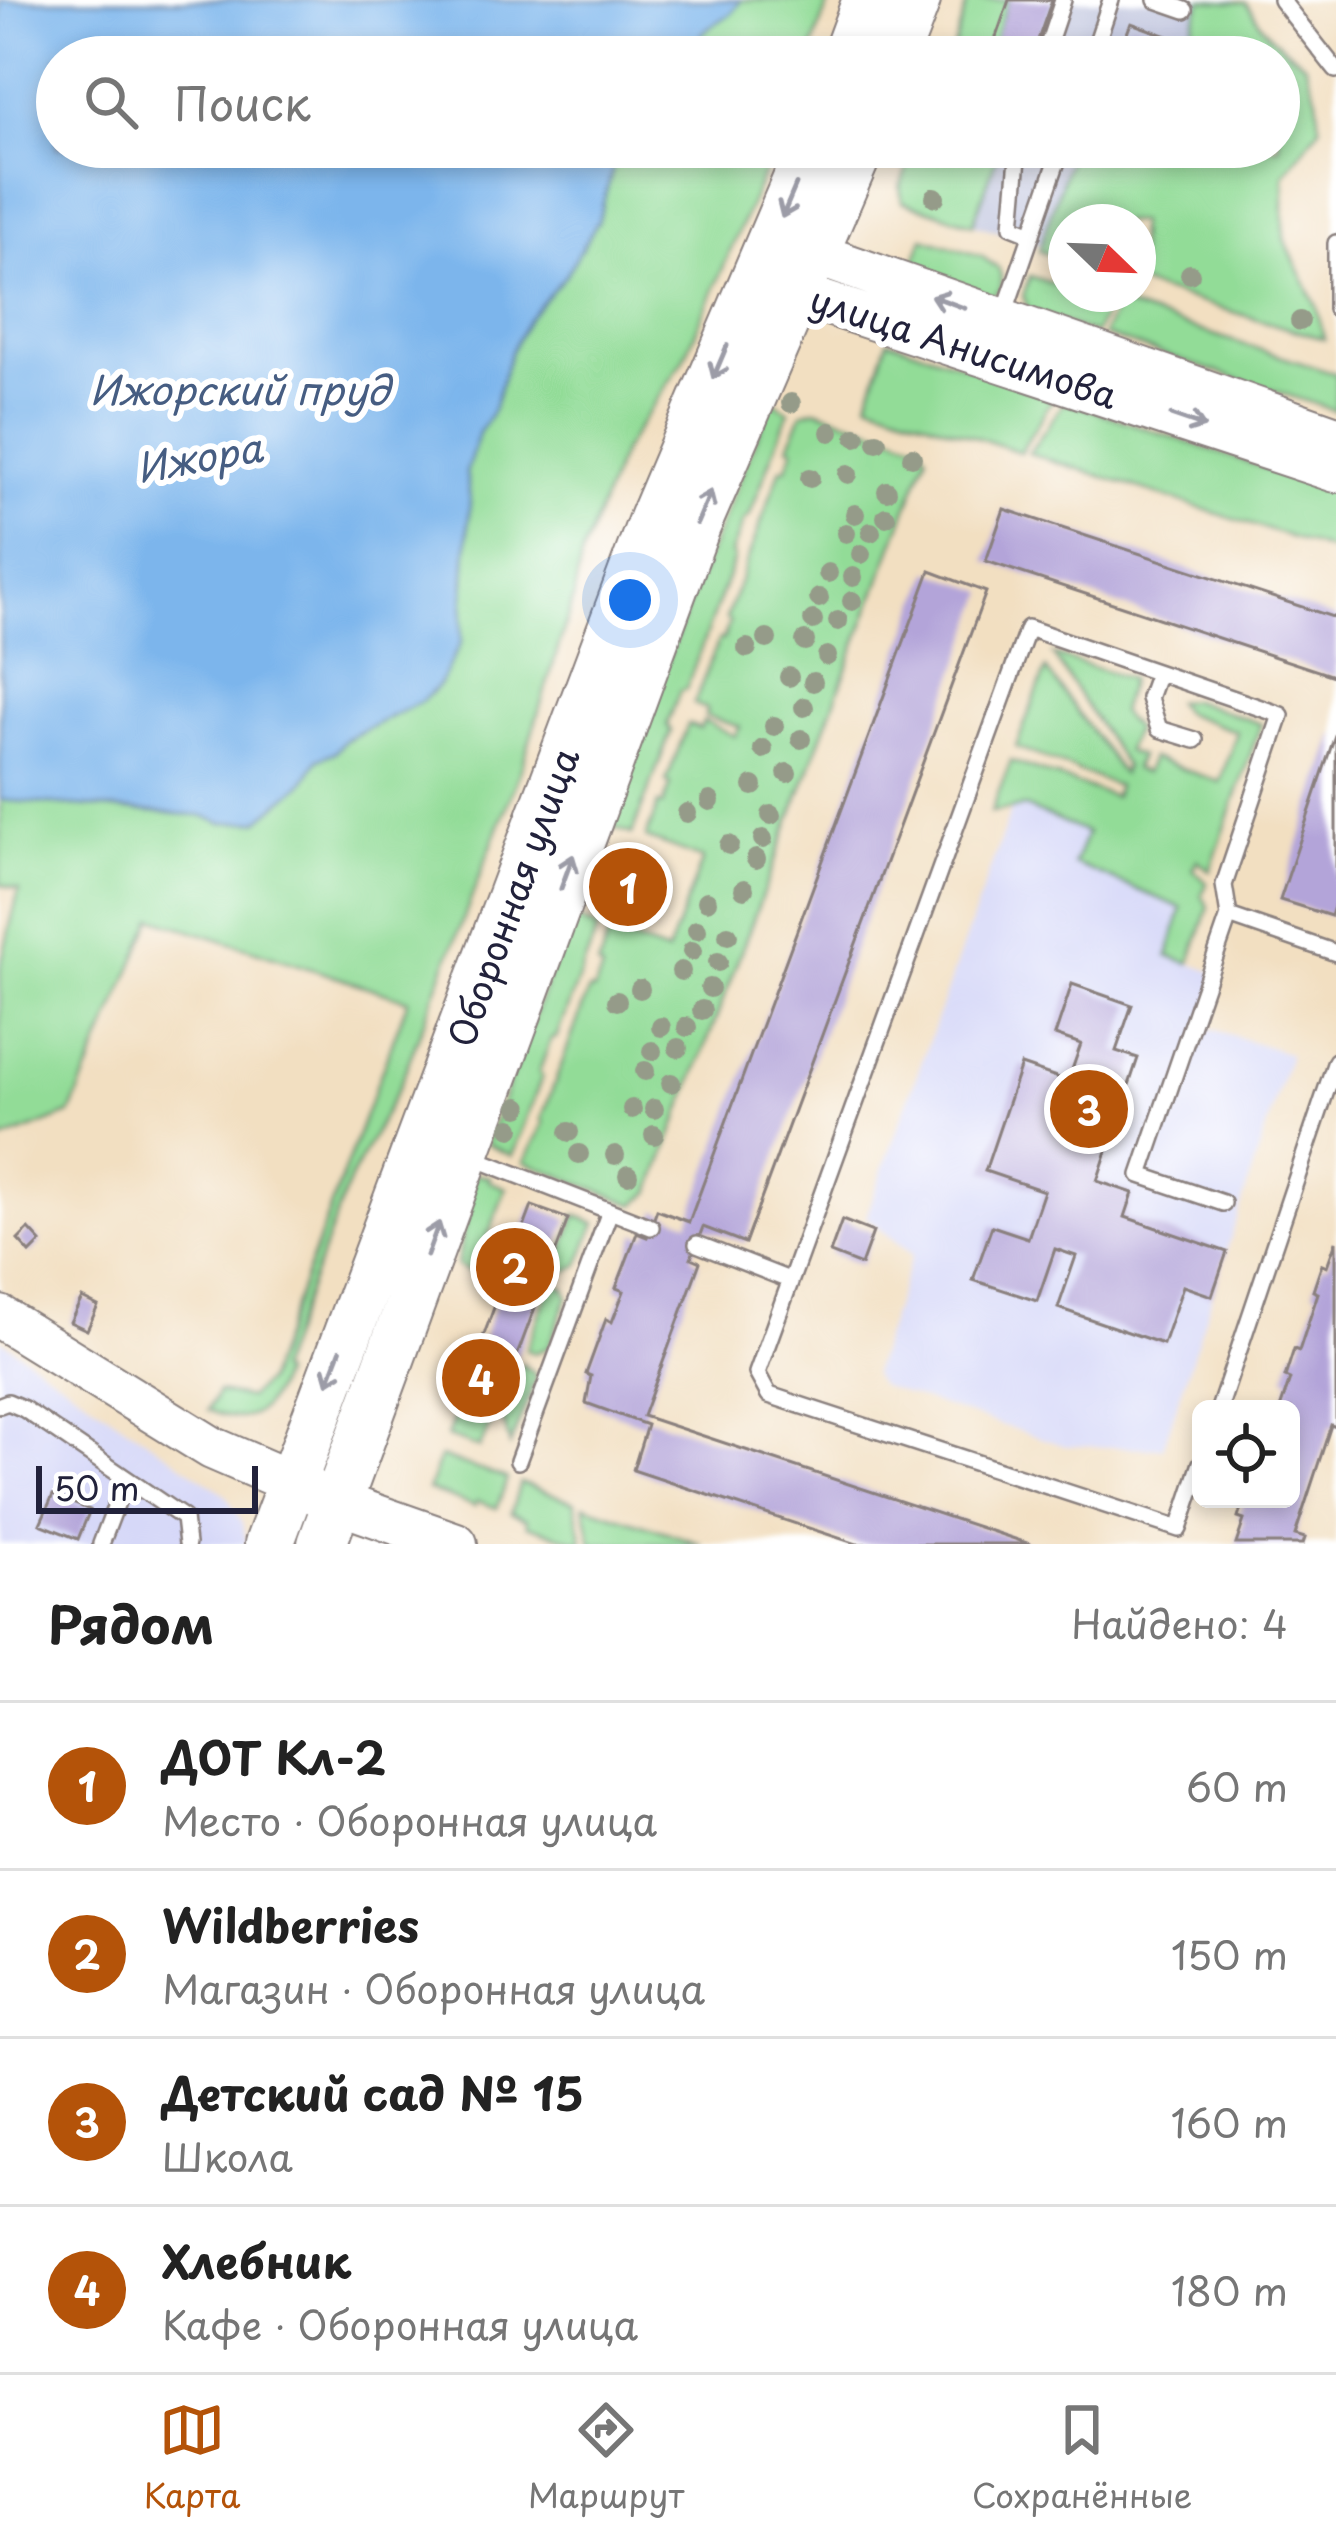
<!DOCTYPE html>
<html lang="ru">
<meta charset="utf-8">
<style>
:root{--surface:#fff;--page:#f2f2f2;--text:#222;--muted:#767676;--line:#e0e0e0;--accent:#b45309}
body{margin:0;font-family:"Playpen Sans",sans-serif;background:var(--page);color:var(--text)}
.controls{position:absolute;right:36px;bottom:36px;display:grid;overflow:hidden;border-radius:18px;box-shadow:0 6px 18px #0003}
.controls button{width:108px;height:108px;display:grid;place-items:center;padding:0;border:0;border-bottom:3px solid var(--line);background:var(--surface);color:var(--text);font:60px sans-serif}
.compass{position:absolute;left:1048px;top:204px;width:108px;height:108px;border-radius:50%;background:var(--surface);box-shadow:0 6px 18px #0003;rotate:113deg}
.scale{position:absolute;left:36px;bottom:30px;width:222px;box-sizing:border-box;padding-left:12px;border:6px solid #22223b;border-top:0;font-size:33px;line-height:42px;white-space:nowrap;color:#22223b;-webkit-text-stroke:9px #fff;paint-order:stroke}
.you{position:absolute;left:630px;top:600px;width:42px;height:42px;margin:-30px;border:9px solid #fff;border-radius:50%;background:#1a73e8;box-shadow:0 0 0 18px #1a73e833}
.badge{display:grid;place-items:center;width:78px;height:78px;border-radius:50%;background:var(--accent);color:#fff;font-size:39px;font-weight:700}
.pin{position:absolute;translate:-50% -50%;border:6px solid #fff;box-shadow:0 3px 12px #0006}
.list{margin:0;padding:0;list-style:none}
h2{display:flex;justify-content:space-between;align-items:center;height:156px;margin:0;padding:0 48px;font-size:51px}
h2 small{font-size:39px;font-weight:400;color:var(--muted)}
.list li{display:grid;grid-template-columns:78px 1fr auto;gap:36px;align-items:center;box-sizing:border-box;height:168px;padding:0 48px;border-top:3px solid var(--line)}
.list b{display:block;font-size:45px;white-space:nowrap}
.list p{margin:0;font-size:39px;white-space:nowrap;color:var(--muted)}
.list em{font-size:39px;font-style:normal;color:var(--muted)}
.icon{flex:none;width:66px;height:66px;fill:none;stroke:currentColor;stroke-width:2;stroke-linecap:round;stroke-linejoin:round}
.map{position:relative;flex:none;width:1336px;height:1544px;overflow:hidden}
.search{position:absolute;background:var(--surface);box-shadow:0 6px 18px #0003;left:36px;right:36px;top:36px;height:132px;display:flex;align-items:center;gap:30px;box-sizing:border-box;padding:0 42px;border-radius:66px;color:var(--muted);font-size:45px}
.sheet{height:828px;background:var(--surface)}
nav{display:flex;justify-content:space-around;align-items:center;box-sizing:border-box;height:168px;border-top:3px solid var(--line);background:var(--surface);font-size:33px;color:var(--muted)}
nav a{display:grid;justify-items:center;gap:6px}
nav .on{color:var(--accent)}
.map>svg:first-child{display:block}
.built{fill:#d6d8f8}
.industrial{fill:#bec3dd}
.green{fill:#92dc97;stroke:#5a7f69;stroke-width:3}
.water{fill:#7bb5ec;stroke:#4e6c94;stroke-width:3}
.building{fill:#b3a4d9}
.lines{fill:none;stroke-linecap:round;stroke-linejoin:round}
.lane-casing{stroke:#8a807e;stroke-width:20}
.secondary-casing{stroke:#8a807e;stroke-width:46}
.primary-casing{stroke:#8a807e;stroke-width:52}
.lane{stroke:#fff;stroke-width:15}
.secondary{stroke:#fff;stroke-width:42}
.primary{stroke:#fff;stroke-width:48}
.tree{fill:#959b89}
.oneway{stroke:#9c9ca7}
.labels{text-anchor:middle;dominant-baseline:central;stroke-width:12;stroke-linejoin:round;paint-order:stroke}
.street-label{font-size:36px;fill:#22223b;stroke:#fff}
.water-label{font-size:39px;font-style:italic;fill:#465d82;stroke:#fff}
</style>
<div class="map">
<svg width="1336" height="1544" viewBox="0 0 1336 1544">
<rect width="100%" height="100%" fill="#fff"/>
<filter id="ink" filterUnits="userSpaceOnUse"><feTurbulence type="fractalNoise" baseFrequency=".00833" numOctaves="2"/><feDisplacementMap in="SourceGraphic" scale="24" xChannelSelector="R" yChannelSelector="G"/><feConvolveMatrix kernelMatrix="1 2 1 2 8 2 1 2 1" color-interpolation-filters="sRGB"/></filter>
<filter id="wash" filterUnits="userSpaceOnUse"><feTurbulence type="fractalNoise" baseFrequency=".004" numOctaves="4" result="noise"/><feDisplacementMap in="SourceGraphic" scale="48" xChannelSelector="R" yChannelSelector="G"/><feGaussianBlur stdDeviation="2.7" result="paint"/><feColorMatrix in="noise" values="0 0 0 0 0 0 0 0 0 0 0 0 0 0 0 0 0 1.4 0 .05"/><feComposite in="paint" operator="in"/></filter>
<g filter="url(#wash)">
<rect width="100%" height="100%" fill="#f2dfc1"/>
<path class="built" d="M1025,807L1087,833L1075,864L1183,908L1168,956L1222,975L1206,1027L1290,1054L1163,1448L1065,1446L879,1385L872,1374L912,1255L866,1217L1012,808Z
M0,1339L225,1494L242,1522L247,1544H0Z"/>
<path class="industrial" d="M1004,0H1236L1229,57H985Z
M962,147H1202L1138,222H1066V253L973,224L995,159Z"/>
<path class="green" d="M741,0H830L809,57H687L704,31L731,13Z
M968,0H1009L989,57H951Z
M1201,0L1246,3L1270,36L1305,64L1317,98L1320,127L1284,175V239L1316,305L1324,339L1138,284V222H1066V260L1039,251L1073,147H1279V57H1199L1203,43L1190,37Z
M619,147H775L683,361L622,452L581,557L573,600L523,763L399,1087L350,1179L277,1371L281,1374C267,1413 249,1429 208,1410L218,1392L248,1398L266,1381L408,1000L153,918L70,1114L0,1141V967L19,890L0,884V800L204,816L222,823L258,821L303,783L318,759L335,752L346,740L422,701L439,685L461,642L470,499L466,473L479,433L493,410L510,353L528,318L565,276L598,221Z
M915,147H982L998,153L973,224L902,201L900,187Z
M923,238L981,256L998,268L1001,276L1000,290L989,298L911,272Z
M1030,276L1066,288V294H1085L1110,302L1095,334L1029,311L1023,296Z
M1117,304L1336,374V411L1103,335Z
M888,340L1055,395L1020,452L868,401Z
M772,400L789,411L749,517L744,520L731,553L734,559L686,689L680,691L667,725L671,731L632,834L606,825L692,595Z
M1065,401L1336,492V552L1029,453Z
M815,409L921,444L927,455L651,1192L635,1205L525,1162L544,1122L541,1120L589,990L594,991L602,970L598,967L610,932L667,953L703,859L646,838L658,804L663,805L671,784L666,782L688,724L700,729L704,721L735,736L740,727L705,716L707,709L694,704L719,639L723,640L730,622L726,619L781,468L786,469L794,449L789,446L802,413Z
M1053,655L1130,679L1120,712L1135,729L1126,751L1139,756L1134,769L1145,773L1151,758L1220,782L1237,732L1184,713L1175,702L1192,700L1261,724L1210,871L1197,860L1193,869L1207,883L1202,895L1209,907L1190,963L1168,956L1182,908L1074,864L1087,833L1025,807L991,812L1011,761L1114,797L1117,786L1016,747L1046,669L1122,774L1125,766Z
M571,917L598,928L556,1038L551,1039L539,1072L542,1077L512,1156L486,1144Z
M474,1174L490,1177L489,1181L506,1188L474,1274L457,1266Z
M576,1215L596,1223L579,1265L567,1271L557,1267Z
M552,1281L565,1289L568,1297L548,1348L534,1353L526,1350Z
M521,1364L533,1372L535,1380L510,1445L502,1416Z
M458,1407L492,1419L480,1448L447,1437Z
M440,1457L507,1479L497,1508L477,1501L475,1506L428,1490Z
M520,1483L575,1502L583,1543L527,1525V1519L511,1513Z
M584,1504V1505L702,1544H592Z"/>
<path class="water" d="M0,0H741L732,13L704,31L687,57H57V147H619L598,221L565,276L528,319L510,353L493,410L479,433L466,473L470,499L461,642L439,685L422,701L346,739L335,752L318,759L303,783L258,821L222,823L204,816L0,800Z"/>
<g id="blocks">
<path class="building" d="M1009,0H1052L1032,57H989Z
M1131,23L1198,47L1195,57H1118Z
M1004,509L1336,618V677L986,561Z
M930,571L986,592L745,1243L703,1227L691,1258L700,1262L643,1416L1030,1544H857L633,1470L647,1425L586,1403L591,1376L586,1374L606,1319L612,1322L624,1291L616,1288L637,1233L647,1237L657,1210L689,1222Z
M1336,732V900L1331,916L1280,900Z
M634,871L648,892L628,904L613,893L611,882Z
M1072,984L1132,1005L1116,1051L1138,1058L1097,1181L1133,1193L1125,1217L1227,1252L1212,1296L1183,1286L1163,1344L1058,1308L1076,1256L1055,1249L1037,1301L973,1280L992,1226L1028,1238L1044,1191L985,1171L1021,1065L1068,1081L1081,1044L1055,1035Z
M532,1206L568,1219L497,1409L461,1396Z
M842,1220L873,1232L861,1265L830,1253Z
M29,1229L41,1242L30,1253L18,1240Z
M1336,1241V1427L1331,1425L1295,1535L1305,1538L1303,1544H1236L1244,1520L1238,1518L1244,1499H1291V1409H1280L1290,1379L1285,1377L1294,1349L1299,1351L1318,1293L1313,1291L1322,1264L1327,1266Z
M82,1298L98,1306L87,1330L70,1322Z
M53,1495L90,1510L78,1539L40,1524Z"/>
</g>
</g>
<g filter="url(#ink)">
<use href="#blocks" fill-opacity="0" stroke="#8a807e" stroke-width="3"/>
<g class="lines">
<defs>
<path id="lane" d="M1156,0L1185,10
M1281,0L1336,70
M1044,57L1063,0
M1092,57L1111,0
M1019,147L1012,226L1032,234
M1336,243V309
M1004,314L1062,147
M1158,673L1149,698L1159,729L1195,740
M472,1157L651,1227
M1223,1203L1140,1175L1229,916
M697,1244L789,1280
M0,1405L8,1402L24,1409L184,1518L187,1544
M1219,1409L1336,1061
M518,1461L610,1211
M1201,1463L1179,1529L769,1395L757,1373L1028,628L1281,715L1224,885L1229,916L1336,953
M101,1544L125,1481"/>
<path id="secondary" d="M780,254H815L1336,437
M778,270L798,294L1336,471
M0,1317L212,1448L337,1502L456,1544"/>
<path id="primary" d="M846,57L867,0
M894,57L916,0
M269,1544L653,519L811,147
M322,1544L696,526L860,147"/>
</defs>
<use href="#lane" class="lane-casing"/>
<use href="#secondary" class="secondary-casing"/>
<use href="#primary" class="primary-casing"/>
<use href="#lane" class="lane"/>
<use href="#secondary" class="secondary"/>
<use href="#primary" class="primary"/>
</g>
<g class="tree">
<circle cx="935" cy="197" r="10"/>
<circle cx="1190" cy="274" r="10"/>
<circle cx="1300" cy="321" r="10"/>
<circle cx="791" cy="403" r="10"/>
<circle cx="830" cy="432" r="10"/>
<circle cx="856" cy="437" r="10"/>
<circle cx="877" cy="442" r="10"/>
<circle cx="912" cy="457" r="10"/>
<circle cx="848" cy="474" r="10"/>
<circle cx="810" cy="478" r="10"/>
<circle cx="887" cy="491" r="10"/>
<circle cx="855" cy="514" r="10"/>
<circle cx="886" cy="517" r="10"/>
<circle cx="871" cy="532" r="10"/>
<circle cx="846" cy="533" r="10"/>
<circle cx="861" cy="554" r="10"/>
<circle cx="828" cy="573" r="10"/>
<circle cx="853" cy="577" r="10"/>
<circle cx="819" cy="598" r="10"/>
<circle cx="852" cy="601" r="10"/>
<circle cx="813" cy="620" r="10"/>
<circle cx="838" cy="621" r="10"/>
<circle cx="767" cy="639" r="10"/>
<circle cx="805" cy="641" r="10"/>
<circle cx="747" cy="648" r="10"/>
<circle cx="827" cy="656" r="10"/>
<circle cx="789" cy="677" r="10"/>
<circle cx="813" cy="682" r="10"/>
<circle cx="804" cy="707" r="10"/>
<circle cx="774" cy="726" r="10"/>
<circle cx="801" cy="739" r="10"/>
<circle cx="763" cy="749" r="10"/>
<circle cx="787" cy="773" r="10"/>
<circle cx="753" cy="786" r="10"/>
<circle cx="710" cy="801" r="10"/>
<circle cx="687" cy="813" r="10"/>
<circle cx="771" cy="815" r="10"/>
<circle cx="763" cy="839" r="10"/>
<circle cx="729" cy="845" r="10"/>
<circle cx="756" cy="859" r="10"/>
<circle cx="744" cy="889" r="10"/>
<circle cx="707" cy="901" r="10"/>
<circle cx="697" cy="930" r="10"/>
<circle cx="728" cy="935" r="10"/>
<circle cx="692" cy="951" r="10"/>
<circle cx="718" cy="962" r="10"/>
<circle cx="681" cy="971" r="10"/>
<circle cx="710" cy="988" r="10"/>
<circle cx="640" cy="989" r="10"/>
<circle cx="617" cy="1001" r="10"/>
<circle cx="702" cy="1010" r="10"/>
<circle cx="661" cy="1027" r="10"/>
<circle cx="687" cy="1027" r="10"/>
<circle cx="678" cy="1048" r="10"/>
<circle cx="652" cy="1051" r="10"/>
<circle cx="645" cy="1071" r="10"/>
<circle cx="671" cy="1083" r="10"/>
<circle cx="519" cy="1107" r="10"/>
<circle cx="632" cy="1109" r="10"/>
<circle cx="654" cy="1109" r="10"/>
<circle cx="511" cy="1128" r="10"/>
<circle cx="569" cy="1132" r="10"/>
<circle cx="654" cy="1135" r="10"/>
<circle cx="579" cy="1154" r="10"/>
<circle cx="615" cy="1155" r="10"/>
<circle cx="628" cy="1175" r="10"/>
</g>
<defs><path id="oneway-shaft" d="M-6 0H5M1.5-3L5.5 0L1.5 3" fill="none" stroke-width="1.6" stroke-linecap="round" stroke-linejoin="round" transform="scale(3)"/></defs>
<g class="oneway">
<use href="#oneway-shaft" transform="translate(789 201) rotate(113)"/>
<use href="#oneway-shaft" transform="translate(948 302) rotate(-160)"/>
<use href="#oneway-shaft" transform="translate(720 362) rotate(113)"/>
<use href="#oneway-shaft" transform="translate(1188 421) rotate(19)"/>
<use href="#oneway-shaft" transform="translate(704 507) rotate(-67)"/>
<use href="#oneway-shaft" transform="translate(567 872) rotate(-70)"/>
<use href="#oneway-shaft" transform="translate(433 1239) rotate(-70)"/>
<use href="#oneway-shaft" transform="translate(334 1367) rotate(111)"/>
</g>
</g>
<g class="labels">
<g class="street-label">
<text transform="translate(964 346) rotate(18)">улица Анисимова</text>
<text transform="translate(512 897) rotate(-70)">Оборонная улица</text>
</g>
<g class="water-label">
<text x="240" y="388">Ижорский пруд</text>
<text transform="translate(199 456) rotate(-10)">Ижора</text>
</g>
</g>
</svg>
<div class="controls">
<button><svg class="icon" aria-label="locate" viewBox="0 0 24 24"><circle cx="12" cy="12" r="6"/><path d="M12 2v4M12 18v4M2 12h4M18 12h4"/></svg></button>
</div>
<svg class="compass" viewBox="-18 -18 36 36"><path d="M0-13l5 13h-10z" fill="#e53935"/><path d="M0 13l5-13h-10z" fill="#767676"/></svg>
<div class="scale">50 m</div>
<div class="you"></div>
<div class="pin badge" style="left:628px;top:887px">1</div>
<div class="pin badge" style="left:515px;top:1267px">2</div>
<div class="pin badge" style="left:1089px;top:1109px">3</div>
<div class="pin badge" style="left:481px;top:1378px">4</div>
<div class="search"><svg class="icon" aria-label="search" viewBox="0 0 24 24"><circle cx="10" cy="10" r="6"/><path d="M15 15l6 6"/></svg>Поиск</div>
</div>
<section class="sheet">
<h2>Рядом<small>Найдено: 4</small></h2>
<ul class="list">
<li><span class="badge">1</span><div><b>ДОТ Кл-2</b><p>Место · Оборонная улица</p></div><em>60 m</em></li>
<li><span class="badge">2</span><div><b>Wildberries</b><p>Магазин · Оборонная улица</p></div><em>150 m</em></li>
<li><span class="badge">3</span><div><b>Детский сад № 15</b><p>Школа</p></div><em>160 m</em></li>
<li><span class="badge">4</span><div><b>Хлебник</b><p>Кафе · Оборонная улица</p></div><em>180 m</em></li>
</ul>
</section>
<nav>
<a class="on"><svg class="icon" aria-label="map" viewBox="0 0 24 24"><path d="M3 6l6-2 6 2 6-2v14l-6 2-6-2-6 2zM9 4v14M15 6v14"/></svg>Карта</a>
<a><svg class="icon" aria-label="directions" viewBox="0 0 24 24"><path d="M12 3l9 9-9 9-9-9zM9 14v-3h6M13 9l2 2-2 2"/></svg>Маршрут</a>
<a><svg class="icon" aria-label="saved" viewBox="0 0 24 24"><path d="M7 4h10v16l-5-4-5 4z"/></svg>Сохранённые</a>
</nav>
